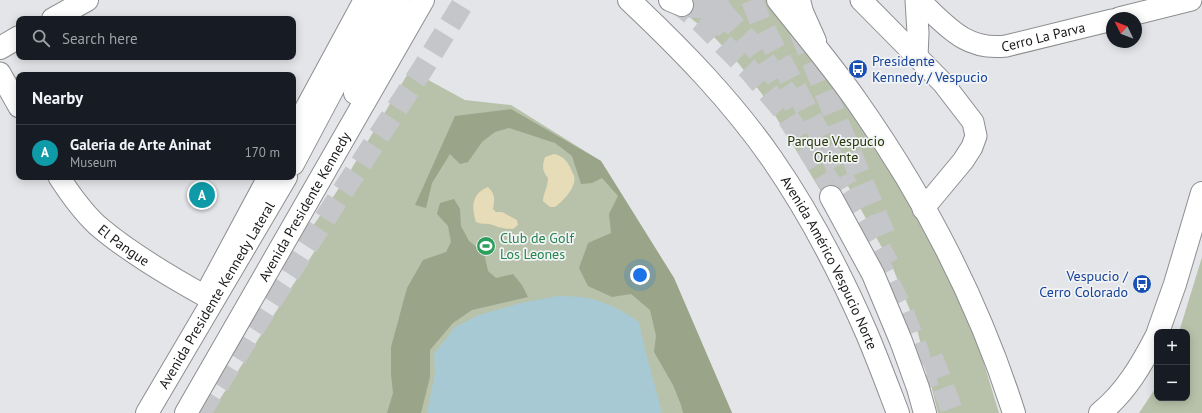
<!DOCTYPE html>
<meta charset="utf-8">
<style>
:root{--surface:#171b24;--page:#242831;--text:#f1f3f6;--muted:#9ea1a6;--line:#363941;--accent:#2563eb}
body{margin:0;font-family:"PT Sans",sans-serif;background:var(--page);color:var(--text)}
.controls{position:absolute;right:12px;bottom:12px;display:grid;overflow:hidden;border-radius:8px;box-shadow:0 2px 10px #0003}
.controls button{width:36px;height:36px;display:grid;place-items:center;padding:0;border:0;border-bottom:1px solid var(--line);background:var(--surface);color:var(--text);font:20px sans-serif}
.compass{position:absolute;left:1106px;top:12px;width:36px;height:36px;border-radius:50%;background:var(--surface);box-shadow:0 2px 10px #0003;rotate:313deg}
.you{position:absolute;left:640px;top:275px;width:14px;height:14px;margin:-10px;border:3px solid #fff;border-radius:50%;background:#1a73e8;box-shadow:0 0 0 6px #1a73e833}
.badge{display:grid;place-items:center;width:26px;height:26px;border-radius:50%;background:var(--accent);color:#fff;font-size:13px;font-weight:700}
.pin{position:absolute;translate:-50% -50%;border:2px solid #fff;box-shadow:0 1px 4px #0006}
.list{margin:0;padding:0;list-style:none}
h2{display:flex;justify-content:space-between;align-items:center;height:52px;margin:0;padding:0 16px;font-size:17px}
h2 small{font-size:13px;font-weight:400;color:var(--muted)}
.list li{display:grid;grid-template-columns:26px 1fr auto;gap:12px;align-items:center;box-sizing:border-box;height:56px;padding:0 16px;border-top:1px solid var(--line)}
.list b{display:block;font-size:15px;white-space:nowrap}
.list p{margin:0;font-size:13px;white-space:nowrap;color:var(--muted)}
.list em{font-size:13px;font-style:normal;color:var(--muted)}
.icon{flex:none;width:22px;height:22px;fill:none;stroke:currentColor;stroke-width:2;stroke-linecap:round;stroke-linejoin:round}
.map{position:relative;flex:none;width:1202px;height:413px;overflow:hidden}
.search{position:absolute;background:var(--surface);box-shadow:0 2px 10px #0003;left:16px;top:16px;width:280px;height:44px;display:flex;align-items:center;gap:10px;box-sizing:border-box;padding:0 14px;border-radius:8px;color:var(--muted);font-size:15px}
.panel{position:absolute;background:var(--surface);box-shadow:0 2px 10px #0003;left:16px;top:72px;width:280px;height:108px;border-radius:8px}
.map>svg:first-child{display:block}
.green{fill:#b8c2aa}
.forest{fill:#99a489}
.sand{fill:#e6dcb7}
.water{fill:#a6c9d3}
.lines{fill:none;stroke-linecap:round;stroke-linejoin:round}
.primary-tunnel{stroke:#c5c6c9;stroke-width:22;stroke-dasharray:22 11;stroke-linecap:butt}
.highway-tunnel{stroke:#c5c6c9;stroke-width:22;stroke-dasharray:22 11;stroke-linecap:butt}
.street-casing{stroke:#8c8e90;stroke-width:23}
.secondary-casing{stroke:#8c8e90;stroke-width:24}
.primary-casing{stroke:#8c8e90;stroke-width:24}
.highway-casing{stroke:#8c8e90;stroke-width:24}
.street{stroke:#fff;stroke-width:21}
.secondary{stroke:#fff;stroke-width:22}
.primary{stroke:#fff;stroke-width:22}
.highway{stroke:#fff;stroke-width:22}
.labels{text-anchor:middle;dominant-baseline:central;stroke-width:3.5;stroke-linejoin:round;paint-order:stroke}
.street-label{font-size:14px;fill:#181819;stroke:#f1f3f5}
.transit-label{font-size:14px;fill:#164399;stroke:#f1f3f5;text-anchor:start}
.park-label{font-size:14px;fill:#283708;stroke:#f1f3f5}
.leisure-label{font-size:14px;fill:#27864d;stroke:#f1f3f5;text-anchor:start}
</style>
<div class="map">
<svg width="1202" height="413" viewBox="0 0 1202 413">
<rect width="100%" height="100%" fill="#e4e5e8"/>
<path class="green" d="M696,0H771L792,24L899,182L943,257L978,344L999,413H938L916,325L892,266L848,186L825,198L762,94L739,64L715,38L687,15Z
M410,70L465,100L511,105L601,161L674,278L732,413H211L325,235L313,226L346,178Z
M1202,257V413H1139L1157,386V398H1187V332H1179Z"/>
<path class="forest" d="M511,109L601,161L674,278L732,413H683L681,405L673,385L654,352L656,336L650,310L631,294L612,297L588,286L579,268L588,243L611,233L609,214L618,196L602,178L592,183L581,184L572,156L555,143L509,128L495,132L482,142L468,162L460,164L450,154L432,183L426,208L415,205L455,116Z
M454,199L460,209L461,226L469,241L484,253L488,271L496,278L513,274L522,285L528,297L472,310L453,323L430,350V377L421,413H387L393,393L391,374V347L407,288L423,260L446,252L451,242L448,226L437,214L440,203Z"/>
<path class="sand" d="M554,154C562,156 566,159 570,167C571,170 573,173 574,176C577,187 563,201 555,207H550L543,201C543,194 548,187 548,178C542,171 542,166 545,157Z
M488,187C495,194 495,199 493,209L496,212H502L517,220L518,225L513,229C505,229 500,228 493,225C487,223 484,225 476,222C471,207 472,193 488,187Z"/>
<path class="water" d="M558,296C565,296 572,296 580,297C601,299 622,310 639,322L644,345L662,413H427L435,372L434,354L455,327L479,315L521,303Z"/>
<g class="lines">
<path class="primary-tunnel" d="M682,5C698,9 713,8 728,0"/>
<path class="highway-tunnel" d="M674,0L701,22L750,71L783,110L848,211
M701,0L727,29
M752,0L761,23L847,186
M721,11L758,51L795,105
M800,31L885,236
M846,192L875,239L888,264
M874,254L901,307L917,349L928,388
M932,357L953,413
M200,413L275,295L422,70L465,0"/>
<defs>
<g id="street">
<path d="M861,0L943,83L973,122L976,136L972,147L963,161L923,209"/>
<path d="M916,0L918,33L917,57"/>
<path id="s1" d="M919,0C946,25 965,51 1006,46L1112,20"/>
<path d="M1119,18L1191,0"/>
<path d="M0,73L19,107"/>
<path id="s2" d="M59,177C70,194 82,211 97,225C128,252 169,276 205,296"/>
</g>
<path id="secondary" d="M799,0L802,12L815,41
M53,19L87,0
M0,48L19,37
M293,133L365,0
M210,287L269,177
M1158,332L1175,284L1202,193
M1100,413C1126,392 1142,364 1157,335"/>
<g id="primary">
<path id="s3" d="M629,0C681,49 731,100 772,159C810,214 841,274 867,334C878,360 888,387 898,413"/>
<path d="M670,0L682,5"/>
<path d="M778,0C805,34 833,67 858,103C924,197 979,303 1014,413"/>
<path d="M293,164L380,0"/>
<path id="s4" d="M147,413L286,177"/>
</g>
<g id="highway">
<path d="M355,93L399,0"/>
<path d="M831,197L873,274L901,341L918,388L925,413"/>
<path id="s5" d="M186,413L423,0"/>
</g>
</defs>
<use href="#street" class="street-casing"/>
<use href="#secondary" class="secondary-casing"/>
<use href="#primary" class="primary-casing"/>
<use href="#highway" class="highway-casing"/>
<use href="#street" class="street"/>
<use href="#secondary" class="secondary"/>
<use href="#primary" class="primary"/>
<use href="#highway" class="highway"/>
</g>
<defs>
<symbol id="bus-disc" viewBox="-11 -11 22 22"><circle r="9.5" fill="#1a4fb4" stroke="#f1f3f5"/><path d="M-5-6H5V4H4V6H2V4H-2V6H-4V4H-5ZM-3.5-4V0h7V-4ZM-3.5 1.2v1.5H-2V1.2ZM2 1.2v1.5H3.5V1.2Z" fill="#fff"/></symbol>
<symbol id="stadium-disc" viewBox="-11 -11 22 22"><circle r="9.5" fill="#2e9e5b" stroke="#f1f3f5"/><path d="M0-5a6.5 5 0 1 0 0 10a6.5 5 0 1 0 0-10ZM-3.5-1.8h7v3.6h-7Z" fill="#fff"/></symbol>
</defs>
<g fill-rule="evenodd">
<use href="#bus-disc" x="847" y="58" width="22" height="22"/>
<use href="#stadium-disc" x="475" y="235" width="22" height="22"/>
<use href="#bus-disc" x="1131" y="273" width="22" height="22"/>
</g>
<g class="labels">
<g class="street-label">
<text stroke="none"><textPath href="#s1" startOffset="141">Cerro La Parva</textPath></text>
<text stroke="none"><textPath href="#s5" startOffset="238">Avenida Presidente Kennedy</textPath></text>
<text stroke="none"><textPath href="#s2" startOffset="95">El Pangue</textPath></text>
<text stroke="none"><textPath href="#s3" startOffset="333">Avenida Américo Vespucio Norte</textPath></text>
<text stroke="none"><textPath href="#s4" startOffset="137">Avenida Presidente Kennedy Lateral</textPath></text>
</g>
<g class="transit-label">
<text x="872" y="61">Presidente<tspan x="872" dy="16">Kennedy / Vespucio</tspan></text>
<text x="1128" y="276" text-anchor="end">Vespucio /<tspan x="1128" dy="16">Cerro Colorado</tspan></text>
</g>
<g class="park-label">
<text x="836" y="141">Parque Vespucio<tspan x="836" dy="16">Oriente</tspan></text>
</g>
<g class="leisure-label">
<text x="500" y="238">Club de Golf<tspan x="500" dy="16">Los Leones</tspan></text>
</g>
</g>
</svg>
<div class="controls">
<button>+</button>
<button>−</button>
</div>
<svg class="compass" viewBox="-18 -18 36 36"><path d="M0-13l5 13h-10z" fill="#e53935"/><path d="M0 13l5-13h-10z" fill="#9ea1a6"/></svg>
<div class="you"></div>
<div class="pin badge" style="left:202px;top:195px;background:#0f9aa8">A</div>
<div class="search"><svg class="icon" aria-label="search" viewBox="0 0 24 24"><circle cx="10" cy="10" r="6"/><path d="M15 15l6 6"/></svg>Search here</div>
<section class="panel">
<h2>Nearby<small></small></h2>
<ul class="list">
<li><span class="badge" style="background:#0f9aa8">A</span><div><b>Galeria de Arte Aninat</b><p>Museum</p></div><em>170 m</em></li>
</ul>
</section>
</div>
